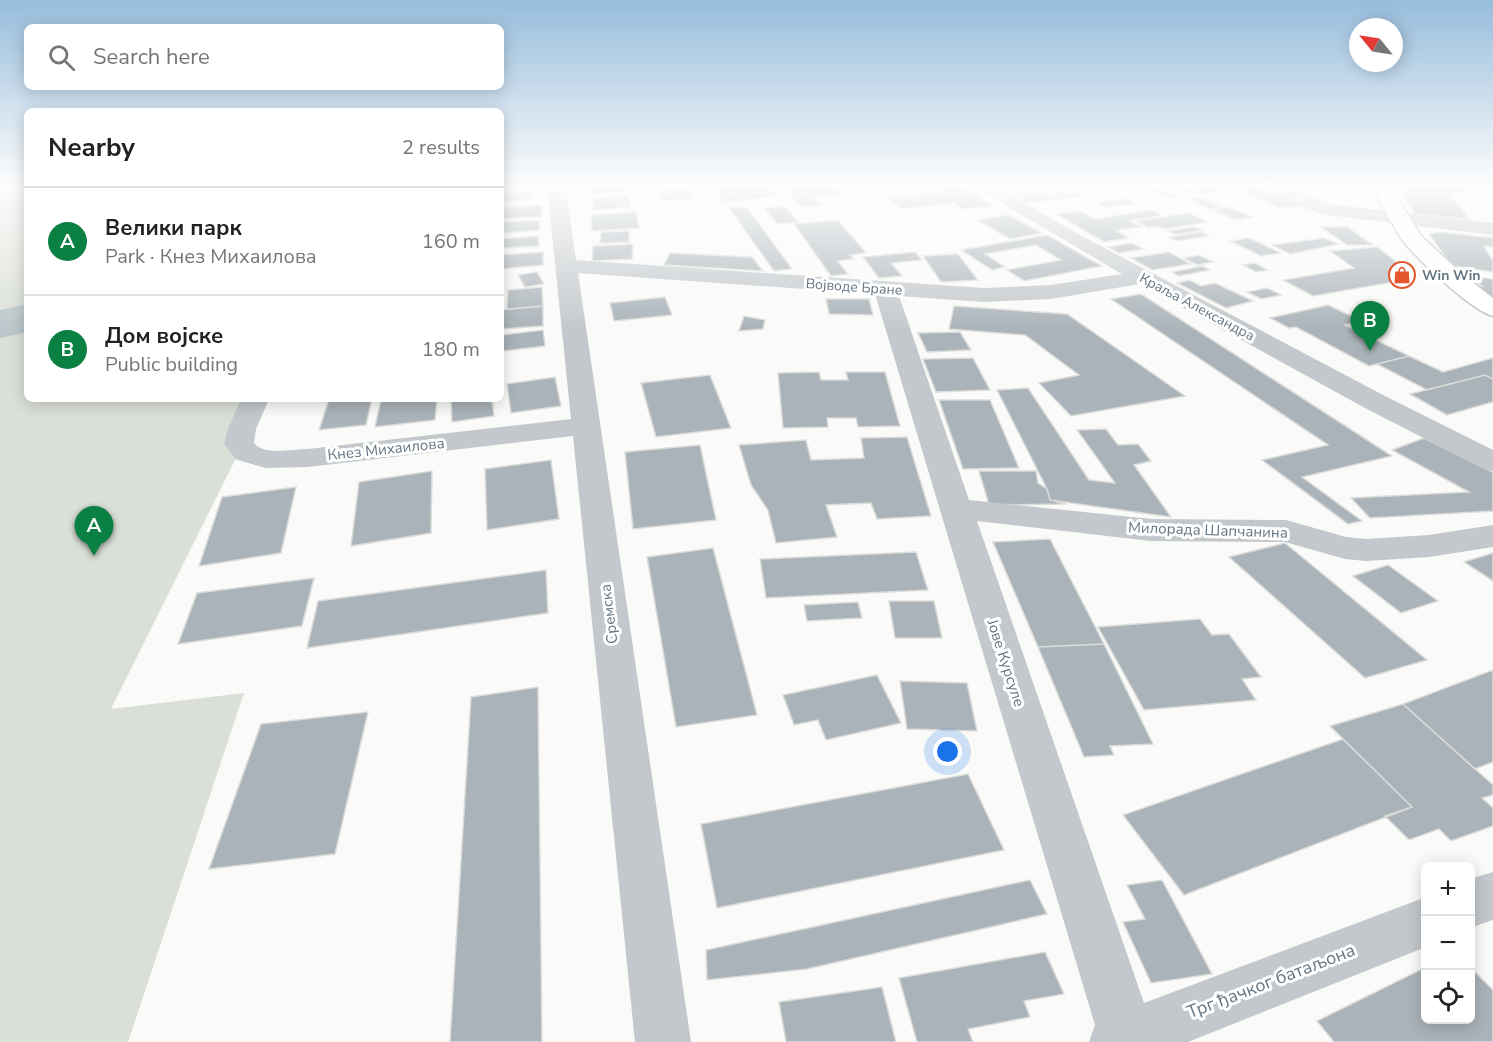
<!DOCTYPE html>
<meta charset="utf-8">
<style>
:root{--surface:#fff;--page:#f2f2f2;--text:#222;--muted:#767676;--line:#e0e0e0;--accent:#0b8043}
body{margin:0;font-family:"Nunito Sans",sans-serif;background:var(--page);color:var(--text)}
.controls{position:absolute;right:18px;bottom:18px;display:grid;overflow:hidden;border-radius:9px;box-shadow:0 3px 15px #0003}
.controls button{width:54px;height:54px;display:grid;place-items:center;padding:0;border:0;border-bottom:2px solid var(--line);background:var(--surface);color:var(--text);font:30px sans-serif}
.compass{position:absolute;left:1349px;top:18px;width:54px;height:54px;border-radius:50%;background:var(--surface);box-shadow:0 3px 15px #0003;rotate:300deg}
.you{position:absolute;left:948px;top:752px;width:21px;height:21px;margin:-15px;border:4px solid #fff;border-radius:50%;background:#1a73e8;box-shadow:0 0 0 9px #1a73e833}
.badge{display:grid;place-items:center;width:39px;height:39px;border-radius:50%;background:var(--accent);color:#fff;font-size:20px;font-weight:700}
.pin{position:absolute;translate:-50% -50px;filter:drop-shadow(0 2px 3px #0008)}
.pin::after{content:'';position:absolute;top:32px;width:21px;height:18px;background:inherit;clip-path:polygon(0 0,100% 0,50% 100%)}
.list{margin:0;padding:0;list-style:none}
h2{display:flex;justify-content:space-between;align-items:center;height:78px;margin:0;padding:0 24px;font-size:26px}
h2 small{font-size:20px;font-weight:400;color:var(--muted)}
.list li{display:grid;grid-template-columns:39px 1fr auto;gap:18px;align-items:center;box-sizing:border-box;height:108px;padding:0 24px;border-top:2px solid var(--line)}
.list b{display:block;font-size:22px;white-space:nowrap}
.list p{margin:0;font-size:20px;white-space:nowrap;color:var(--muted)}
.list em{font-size:20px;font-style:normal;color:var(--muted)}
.icon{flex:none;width:33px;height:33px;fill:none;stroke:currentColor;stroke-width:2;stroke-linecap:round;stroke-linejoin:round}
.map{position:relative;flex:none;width:1493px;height:1042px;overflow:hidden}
.search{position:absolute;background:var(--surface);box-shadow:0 3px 15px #0003;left:24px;top:24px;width:480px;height:66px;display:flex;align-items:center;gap:15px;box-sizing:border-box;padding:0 21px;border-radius:9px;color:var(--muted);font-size:22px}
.panel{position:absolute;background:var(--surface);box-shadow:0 3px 15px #0003;left:24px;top:108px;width:480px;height:294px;border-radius:9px}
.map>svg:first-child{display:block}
.green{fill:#dadfd7}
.water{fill:#bbc7cb}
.building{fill:#aab3b9;stroke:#dcdcda;stroke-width:1.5}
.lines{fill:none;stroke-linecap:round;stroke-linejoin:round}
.major-casing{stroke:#b5babe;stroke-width:3}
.minor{fill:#c3c8cc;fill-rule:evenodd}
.major{fill:#fff;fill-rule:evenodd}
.labels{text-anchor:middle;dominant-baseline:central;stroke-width:6;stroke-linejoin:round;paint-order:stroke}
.far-poi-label{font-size:14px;font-weight:bold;fill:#657683;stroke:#fff;text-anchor:start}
.far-street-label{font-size:14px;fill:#657683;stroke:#fff}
.street-label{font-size:15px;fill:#657683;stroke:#fff}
.near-street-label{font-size:18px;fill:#657683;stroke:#fff}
</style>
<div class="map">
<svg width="1493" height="1042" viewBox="0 0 1493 1042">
<rect width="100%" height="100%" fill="#fafaf8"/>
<path class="green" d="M0,185H27V399H263L255,420L111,709L244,693L128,1042H0Z
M1302,185H1355L1361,197L1325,195Z"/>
<path class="water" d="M27,304V332L0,338V310Z"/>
<path class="building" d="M501,185H536V189L501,190Z
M625,185L628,192L591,196L588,186Z
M630,185H654L656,189L632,191Z
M769,185L778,196L723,202L711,186Z
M781,185H835L844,194L814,197L822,205L802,207Z
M931,185H961L992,206L963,209L954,203L902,209L889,198L941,192Z
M1097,185H1127L1135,190L1109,192Z
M1219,185L1225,189H1220L1225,192L1201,194L1196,192L1186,193L1178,189Z
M1222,185H1257L1301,206L1279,208L1245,192L1237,193Z
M1493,185V189L1451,195L1469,219L1415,214L1411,207L1408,206L1400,193H1403L1401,190H1397L1395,186Z
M686,187L693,199L665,201L658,190Z
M1159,188L1180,197H1167L1146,190Z
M533,191V199L501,201V194Z
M1039,191L1055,200L1027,203L1012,194Z
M1074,191L1083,196L1057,200L1048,194Z
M626,195L631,207L594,210L591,198Z
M1199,197L1222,207L1210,209L1186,199Z
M1128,198L1136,204L1104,207L1096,202Z
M542,205L541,217L502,219L501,208Z
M785,206L798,222L777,224L764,208Z
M746,207L768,236L792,269L774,271L729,208Z
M1229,207L1253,217L1236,220L1212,210Z
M1152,210L1162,216L1129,220L1141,227L1116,230L1129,238L1104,242L1056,214L1081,211L1095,219Z
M636,212L639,228L592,231L591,215Z
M1189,213L1208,222L1164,229L1158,226L1148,228L1136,221Z
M1008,215L1042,233L1010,239L977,220Z
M539,220L540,230L501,233V222Z
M838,220L866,253L850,255L854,259L838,261L848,274L831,276L794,224Z
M1194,227L1202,230L1176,235L1168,231Z
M1321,227H1347L1373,245H1347Z
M629,231V242L600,243L601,232Z
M1202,232L1209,236L1176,241L1169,237Z
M1439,232L1493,238V247L1484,246L1493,261V272L1452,266L1429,234Z
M1047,235L1102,266L1024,281L1007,270L1061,260L1036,245L985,254L1005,267L992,270L961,250Z
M538,236L539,246L501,248V239Z
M1249,238L1281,253L1261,256L1230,241Z
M1324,238L1339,244L1290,254L1272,245Z
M1131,243L1143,249L1119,253L1108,247Z
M633,244L632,259L592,261L593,246Z
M1377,247L1410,272V276L1405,280L1313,296L1283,280L1354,268L1330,251Z
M543,252V265L501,269V255Z
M915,252L922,260L891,263L902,276L879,278L863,257Z
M1169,252L1191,264L1152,270L1131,258Z
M670,253L752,257L763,271L664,265Z
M958,254L978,280L941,282L923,256Z
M1199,255L1213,262L1197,265L1184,258Z
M1255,263L1268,270L1256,272L1243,265Z
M1202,266L1210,270L1179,276L1172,272Z
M537,272L544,284L525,287L518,275Z
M1468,276L1493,279V298L1477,286H1482Z
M1189,280L1201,286L1215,283L1253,301L1226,308L1177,283Z
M542,287L543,306L507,309L508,290Z
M1267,288L1281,295L1261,299L1247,292Z
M1141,294L1392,456L1302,477L1362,521L1348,524L1262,460L1328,445L1111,299Z
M665,297L672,315L614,321L610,303Z
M826,299H869L873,315L829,314Z
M1328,305L1362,321L1345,325L1409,356L1369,366L1296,327L1289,328L1270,318Z
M543,306V326L501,329V310Z
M954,306L1067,314L1185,396L1071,416L1039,383L1079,375L1025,335L949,329Z
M744,316L765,320L763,329L739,331Z
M543,330L545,346L503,351L501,335Z
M960,332L971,350L927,352L918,333Z
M1409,356L1443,372L1493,358V379L1485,375L1427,390L1377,364Z
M973,358L990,390L936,392L923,359Z
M819,372L821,380H848L846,372H885L900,426L858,427L856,418H827L828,427L783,428L778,373Z
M710,375L731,428L656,437L641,383Z
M1485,375L1493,379V402L1447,415L1410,394Z
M555,377L561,406L511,413L507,384Z
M1028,388L1089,480L1115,483L1077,430L1106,429L1118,445L1138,444L1151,461L1134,465L1171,517L1050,500L1047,489L997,390Z
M329,399H372L366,425L319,430Z
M381,399H437L435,420L375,427Z
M451,399H492L494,416L452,422Z
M939,400H990L1019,468L963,469Z
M907,437L931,516L877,519L871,503L826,505L837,537L776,543L768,510L751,485L739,445L806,440L811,460L864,458L861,438Z
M1424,438L1493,472V511L1370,518L1351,498L1469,492L1392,450Z
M700,445L716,520L633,529L625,452Z
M551,460L559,519L487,530L485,469Z
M432,471L431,533L351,546L359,482Z
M979,471H1036L1038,483L1047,489L1050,500L1066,504L989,505Z
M296,487L281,553L199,566L222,497Z
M1050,539L1104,644L1038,647L993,542Z
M1285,543L1427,660L1365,678L1229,557Z
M713,548L757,715L676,727L647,557Z
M916,552L928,590L766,598L760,559Z
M1493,553V581L1464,562L1470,560Z
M1388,565L1438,601L1401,613L1353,576Z
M546,570L548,613L307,648L318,601Z
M314,578L302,626L178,644L197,593Z
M889,601H934L942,638H895Z
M858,602L862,618L807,621L804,605Z
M1200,619L1212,635L1229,634L1261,677L1242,679L1256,700L1144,710L1098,627Z
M1104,644L1153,744L1110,746L1114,755L1084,757L1038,647Z
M1493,670V762L1475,769L1403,704Z
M877,675L901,723L826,740L818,720L794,725L783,695Z
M900,681L967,683L977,731L907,729Z
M538,687L542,1042H450L471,697Z
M1403,704L1493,785V795L1482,798L1493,808V826L1451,841L1439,829L1409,840L1385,816L1412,807L1330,726Z
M368,712L335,854L209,869L261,724Z
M1343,739L1412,807L1184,895L1123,815Z
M968,774L1004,850L717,908L701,824Z
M1030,880L1047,914L807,969L707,980L706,950Z
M1162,880L1212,974L1151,983L1123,922L1145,919L1127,885Z
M1045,952L1064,994L1024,1001L1030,1017L968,1029L973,1042H917L899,978Z
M1426,967V1020H1470V967L1493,990V1042H1334L1317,1021Z
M882,987L896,1042H786L779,1002Z"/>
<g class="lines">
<defs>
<path id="major" d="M1371,185H1389L1421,236L1463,275L1493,298V316C1472,311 1418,260 1404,242C1392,225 1382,204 1371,185Z"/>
</defs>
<use href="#major" class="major-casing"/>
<path class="minor" d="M547,185H565L576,260L984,288L1051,285L1122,274L971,185H993L1082,236L1385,396L1493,450V471L1482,468L1365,408L1140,284L1051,299L984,302L899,296L969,500L1151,519L1286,520L1346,537L1366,539L1429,535L1493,525V547L1429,557L1366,561L1345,559L1285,542L1151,541L977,521L1144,1003L1426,897V947L1188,1042H1089L1095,1025L875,294L578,273L691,1042H635L573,436L308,467L266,468L255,465L235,459L224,443L228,429L241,399H269L256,429L254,443C264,456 293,449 308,449L571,419Z
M1259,185H1283L1329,204L1493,223V235L1327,215L1299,206L1261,189Z
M1493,872V920L1470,928V879Z"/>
<use href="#major" class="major"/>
</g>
<linearGradient id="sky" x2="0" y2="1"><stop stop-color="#96bcdc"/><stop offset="0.56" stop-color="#fdfdfc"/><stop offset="1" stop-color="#fdfdfc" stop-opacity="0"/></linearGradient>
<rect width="1493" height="331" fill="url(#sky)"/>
<defs>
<symbol id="shop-ring" viewBox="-11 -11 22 22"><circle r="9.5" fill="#fff" stroke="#e4572e" stroke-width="1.5"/><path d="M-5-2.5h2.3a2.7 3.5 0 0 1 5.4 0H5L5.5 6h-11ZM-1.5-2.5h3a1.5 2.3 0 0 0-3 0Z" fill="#e4572e"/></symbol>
</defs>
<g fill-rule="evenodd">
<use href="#shop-ring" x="1387" y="260" width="30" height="30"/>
</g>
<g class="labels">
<g class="far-poi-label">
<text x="1422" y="275">Win Win</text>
</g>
<g class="far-street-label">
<text transform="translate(854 287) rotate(4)">Војводе Бране</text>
<text transform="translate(1197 307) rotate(28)">Краља Александра</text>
</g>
<g class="street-label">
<text transform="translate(386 449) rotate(-6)">Кнез Михаилова</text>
<text transform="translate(1208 530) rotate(2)">Милорада Шапчанина</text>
<text transform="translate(609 614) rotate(-97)">Сремска</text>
<text transform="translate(1006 663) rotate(72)">Јове Курсуле</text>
</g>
<g class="near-street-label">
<text transform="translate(1271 981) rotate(-21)">Трг ђачког батаљона</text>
</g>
</g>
</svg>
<div class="controls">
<button>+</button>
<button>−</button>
<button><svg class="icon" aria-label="locate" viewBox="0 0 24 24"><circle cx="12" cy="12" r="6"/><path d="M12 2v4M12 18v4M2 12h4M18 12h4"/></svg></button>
</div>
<svg class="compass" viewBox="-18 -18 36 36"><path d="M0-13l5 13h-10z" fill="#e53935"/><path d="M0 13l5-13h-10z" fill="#767676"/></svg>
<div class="you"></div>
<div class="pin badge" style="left:94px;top:556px">A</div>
<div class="pin badge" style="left:1370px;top:351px">B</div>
<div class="search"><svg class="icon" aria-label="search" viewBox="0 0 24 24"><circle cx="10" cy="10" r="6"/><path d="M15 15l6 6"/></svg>Search here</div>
<section class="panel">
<h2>Nearby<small>2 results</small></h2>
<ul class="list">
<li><span class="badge">A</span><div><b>Велики парк</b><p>Park · Кнез Михаилова</p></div><em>160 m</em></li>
<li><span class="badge">B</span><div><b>Дом војске</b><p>Public building</p></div><em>180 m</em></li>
</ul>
</section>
</div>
